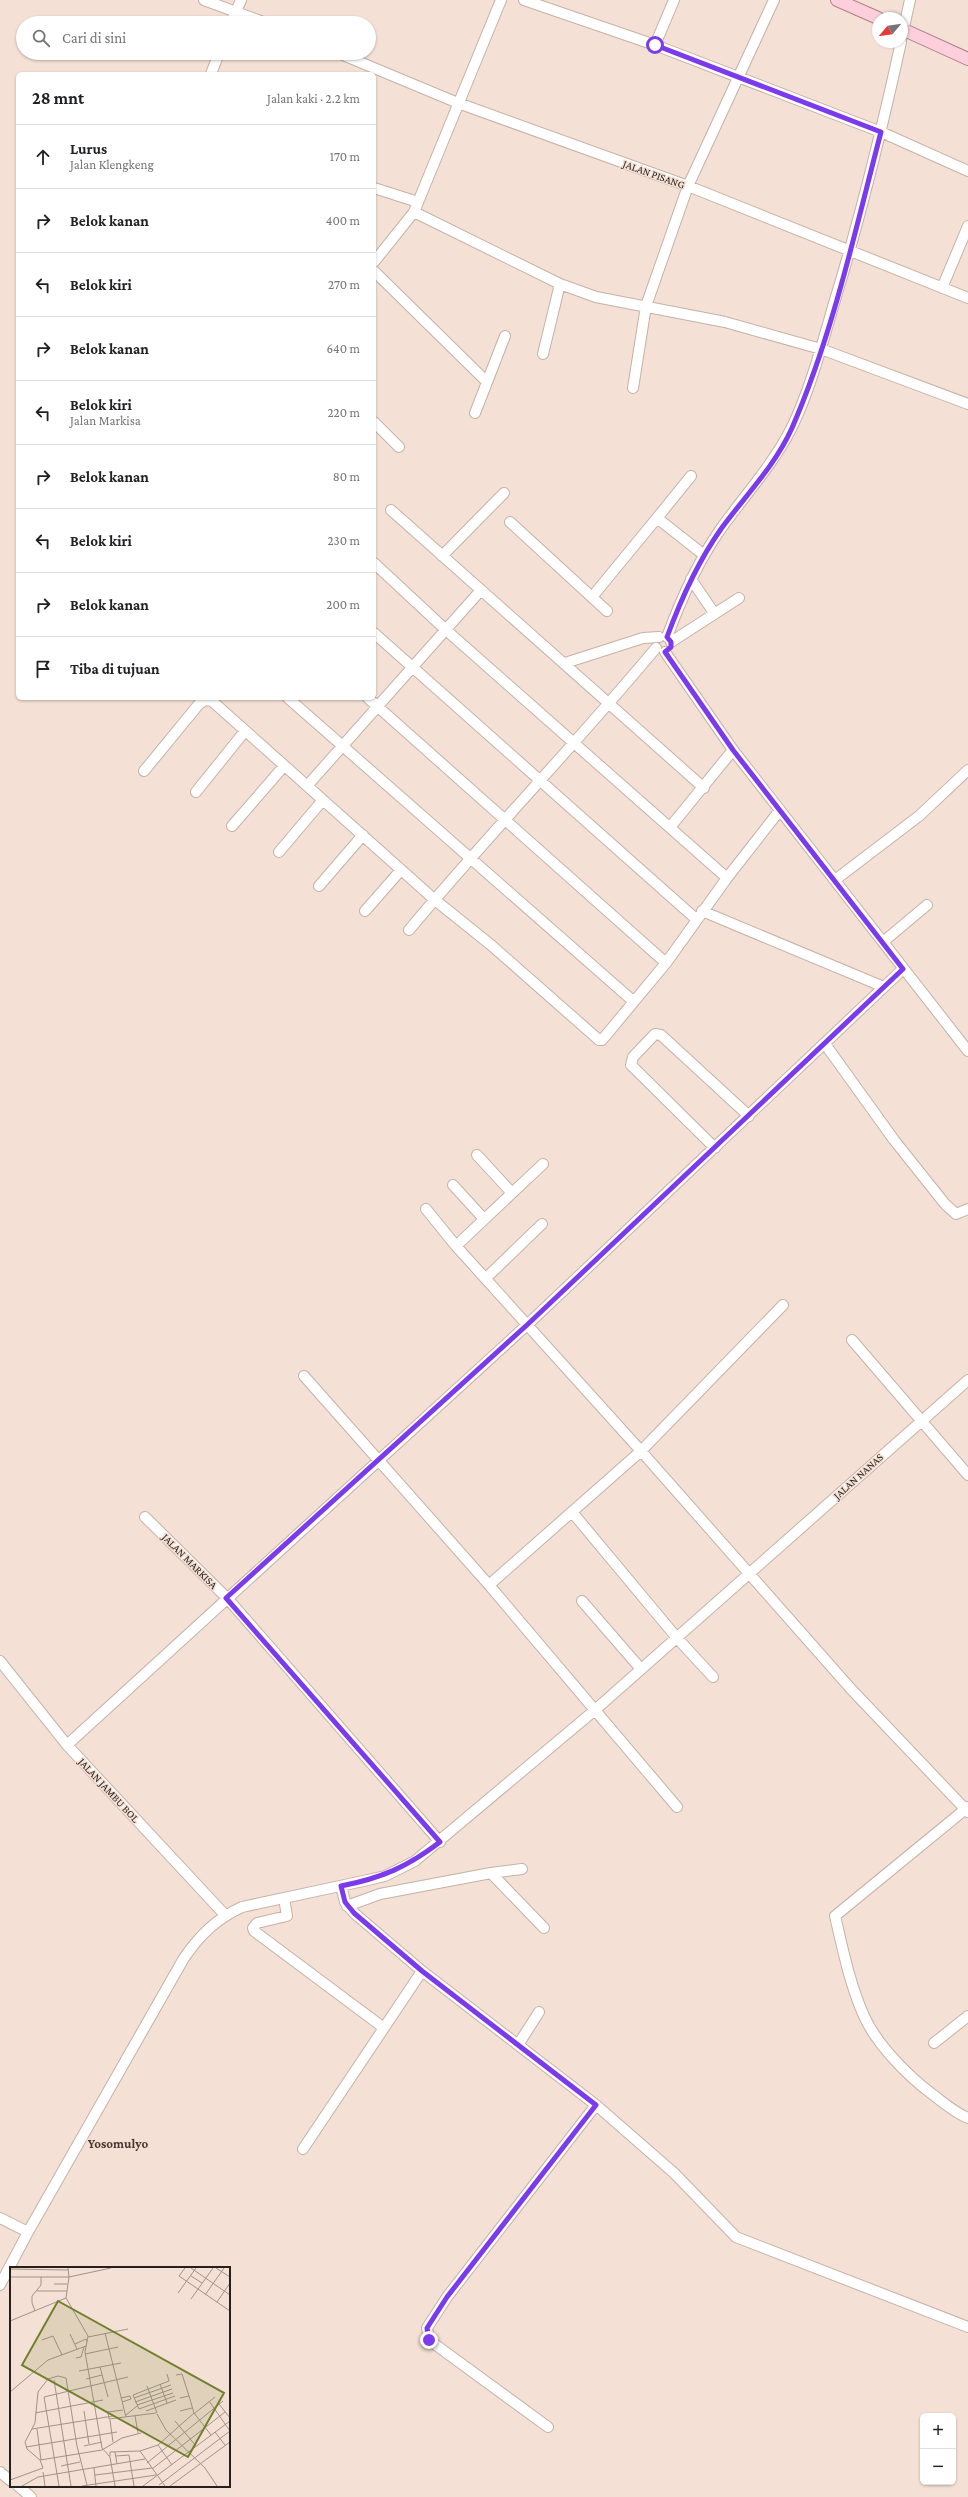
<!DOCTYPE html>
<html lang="id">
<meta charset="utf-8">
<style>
:root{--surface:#fff;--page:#f6f6f6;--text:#202124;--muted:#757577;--line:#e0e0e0}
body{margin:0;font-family:"Crimson Pro",serif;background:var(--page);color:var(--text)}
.controls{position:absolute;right:12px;bottom:12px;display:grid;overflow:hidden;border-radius:6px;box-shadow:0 1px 3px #0004}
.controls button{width:36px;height:36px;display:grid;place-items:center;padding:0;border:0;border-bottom:1px solid var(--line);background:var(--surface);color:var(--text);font:20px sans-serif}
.compass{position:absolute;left:872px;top:12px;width:36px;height:36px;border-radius:50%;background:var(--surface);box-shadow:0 1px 3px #0004;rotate:241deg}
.stop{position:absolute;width:12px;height:12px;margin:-9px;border:3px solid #7c3aed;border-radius:50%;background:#fff}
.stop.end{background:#7c3aed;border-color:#fff;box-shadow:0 1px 4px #0008}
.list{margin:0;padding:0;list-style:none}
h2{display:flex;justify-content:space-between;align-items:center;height:52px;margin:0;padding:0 16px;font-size:17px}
h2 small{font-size:13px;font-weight:400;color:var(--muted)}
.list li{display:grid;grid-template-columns:26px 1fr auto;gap:12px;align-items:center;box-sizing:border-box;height:64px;padding:0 16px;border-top:1px solid var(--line)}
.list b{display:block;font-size:15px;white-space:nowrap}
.list p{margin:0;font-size:13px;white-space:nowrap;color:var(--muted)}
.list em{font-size:13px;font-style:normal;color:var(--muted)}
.icon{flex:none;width:22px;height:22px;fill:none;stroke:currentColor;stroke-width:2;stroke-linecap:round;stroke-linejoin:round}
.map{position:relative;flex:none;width:968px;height:2497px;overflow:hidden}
.search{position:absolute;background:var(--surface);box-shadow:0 1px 3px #0004;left:16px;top:16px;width:360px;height:44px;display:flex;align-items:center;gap:10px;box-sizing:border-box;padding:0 14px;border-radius:22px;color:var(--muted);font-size:15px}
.panel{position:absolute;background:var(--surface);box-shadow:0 1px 3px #0004;left:16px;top:72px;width:360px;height:628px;border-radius:6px}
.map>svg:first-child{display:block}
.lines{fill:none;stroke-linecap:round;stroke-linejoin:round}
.minor-casing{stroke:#c5b2a7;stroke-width:12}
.major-casing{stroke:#b07d89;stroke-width:14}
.minor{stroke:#fff;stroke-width:10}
.major{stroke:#fdcfdc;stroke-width:12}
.route{stroke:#7c3aed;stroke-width:5}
.labels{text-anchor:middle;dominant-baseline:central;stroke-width:3;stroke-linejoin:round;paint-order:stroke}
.street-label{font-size:11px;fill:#261f1b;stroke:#f4e0d4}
.quarter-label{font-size:13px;font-weight:bold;fill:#47382f;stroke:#f4e0d4}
.inset-road{fill:none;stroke:#a2938a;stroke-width:1}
.view{fill:#707f2c;fill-opacity:0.15;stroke:#707f2c;stroke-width:2}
.inset-edge{fill:none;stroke:#261f1b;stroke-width:2}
</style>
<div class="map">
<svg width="968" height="2497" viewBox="0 0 968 2497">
<rect width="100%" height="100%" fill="#f4e0d4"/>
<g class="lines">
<defs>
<path id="minor" d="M204,0L266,23
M524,0L655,45L881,132L968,171
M231,23L241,0
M902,36L910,0
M655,45L674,0
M338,53L458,103L688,186L968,298
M211,74L219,53
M374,188L418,202
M414,212L560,284L596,297L725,322L821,349L968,404
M374,262L414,212L501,0
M374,271L487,382
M942,288L968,226
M543,354L560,284
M633,388L646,306L688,186L774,0
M475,413L505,336
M374,422L399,447
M691,476L657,518L704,555
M391,510L704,788
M510,522L607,611
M442,556L504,493
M691,579L714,613
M592,597L657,518
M374,633L696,919
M667,637C681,599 697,563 720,530C744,496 772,466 791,429C810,391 823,341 835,300C861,215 882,129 901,42
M671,642L739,598
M665,652L733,750L968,1051
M565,663L643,638L659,637
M288,698L633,1001
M368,698L666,963
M144,771L199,704L205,700L212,701L435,900L491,945L599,1040H602L666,963L727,878L446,630L374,563
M307,786L481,590
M196,792L245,731
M232,826L284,766
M671,826L733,750
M279,852L322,801
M727,878L780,810
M835,880L919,816L968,770
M319,886L363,835
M365,911L401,870
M702,911L884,987
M409,930C489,834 576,744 656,648
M883,942L927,905
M825,1044L894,1140L945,1204L956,1214L968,1209
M715,1148L631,1065L633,1057L655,1034L661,1035L749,1116
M477,1155L512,1193
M453,1185L484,1219
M426,1209L456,1246L641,1451L851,1689L968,1812
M456,1246L543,1164
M486,1278L542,1224
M852,1340L968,1475
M304,1376L489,1585L677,1807
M572,1512L677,1638L713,1677
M145,1517L227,1598L440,1842
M489,1585L641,1451L783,1305
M582,1601L641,1669
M0,1661L67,1745L225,1915
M67,1745L527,1325L903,969
M968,1807L835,1916C843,1950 850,1985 864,2016C877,2045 908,2076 932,2094C944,2103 955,2113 968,2118
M491,1873L522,1869
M341,1886L345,1902L354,1913L422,1971L596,2105L674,2173L736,2237L968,2327
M284,1898L287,1916L257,1923L253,1928L254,1931L384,2028
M347,1906L380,1894L491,1873L544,1928
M934,2043L968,2016
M518,2045L539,2012
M303,2149L422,1971
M0,2218L28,2232
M0,2285L28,2232L184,1958C200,1935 216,1919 242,1907L368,1880L385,1876L415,1861L595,1710L968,1380
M548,2427L429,2340L427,2328L447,2297L596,2105
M0,2472L11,2481
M18,2486L31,2497"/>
<path id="major" d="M837,0L878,18
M902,29L968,59"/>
</defs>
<use href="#minor" class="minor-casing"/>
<use href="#major" class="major-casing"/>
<use href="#minor" class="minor"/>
<use href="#major" class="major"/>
</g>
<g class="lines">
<path class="route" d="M429,2340L427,2328L447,2297L596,2105L422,1971L354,1913L345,1902L341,1886C382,1878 407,1867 440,1842L226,1598L527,1325L903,969L733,750L665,652L671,647V642L667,637C681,599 697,563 721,529C745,496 775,466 792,428C833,334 855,231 881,132L655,45"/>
</g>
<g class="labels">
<g class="street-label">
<text transform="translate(654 174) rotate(20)">JALAN PISANG</text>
<text transform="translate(858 1476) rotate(-42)">JALAN NANAS</text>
<text transform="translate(190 1561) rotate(45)">JALAN MARKISA</text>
<text transform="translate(109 1790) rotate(47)">JALAN JAMBU BOL</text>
</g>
<g class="quarter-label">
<text x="118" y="2143">Yosomulyo</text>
</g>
</g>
<g transform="translate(10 2267)">
<rect width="220" height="220" fill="#f4e0d4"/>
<path class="inset-road" d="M101,1L59,10L56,31L78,69L75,85L92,181L100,190L105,219M175,1L169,9L220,44M181,1L220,28M206,1L220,10M0,2L58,3M181,9L192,16M0,10H59L58,1M44,17H57M27,24H57M168,26L186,1M195,28L214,1M181,32L203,1M207,35L220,16M25,44L22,36V29L31,18V10M0,54L56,31M95,66L116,150M60,67L67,82M78,70L118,62M32,73L43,69L52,88M65,77L76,72L77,75M75,87L108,80M66,91L71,90L74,80M90,100L98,130M69,104L111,96M157,107L159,114L123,128L129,142L165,129M166,108L172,107L179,129M76,112L92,108M44,113L61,219M150,117L157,136M137,119L147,146M0,125L38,93L76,79M111,131L120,129L121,132L112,135M124,131L161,118M170,131L179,129L184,146L201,168M199,134L220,164M125,135L162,122M209,137L220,151M127,138L163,126M113,143L98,145L99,152L146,146M74,144L79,177M136,144L166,133M170,144L182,141M25,146L93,133M185,146L205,130M147,147L156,163L195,201L207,219M116,148L127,139M125,149L128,166M100,153L103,175M165,154L186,179M22,162L103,149M27,162L31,193M205,165L215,178M148,178L162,198M74,179L92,175M16,180L107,165M130,184L155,219M105,185L107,197M100,189V185L130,184L148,178L184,146M106,189L119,188L124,219M30,193L92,183L112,171L131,166M137,196L213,134M51,199L70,195M84,201L86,219M142,202L215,145M33,205L35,219M85,208L142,201M0,213L33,201L30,193L17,182L15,175L25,156L28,125L38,112L48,109L56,111L67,179L77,218M149,218L220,164M12,219L28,210L135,192M49,219L34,130L118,110M72,219L146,208M133,219L220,154M160,219L220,175"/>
<path class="view" d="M48,34L214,126L178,190L12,98Z"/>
<rect width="220" height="220" class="inset-edge"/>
</g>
</svg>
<div class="controls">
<button>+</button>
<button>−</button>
</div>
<svg class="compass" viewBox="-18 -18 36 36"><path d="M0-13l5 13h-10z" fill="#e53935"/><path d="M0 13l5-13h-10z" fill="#757577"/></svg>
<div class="stop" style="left:655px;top:45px"></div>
<div class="stop end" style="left:429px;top:2340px"></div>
<div class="search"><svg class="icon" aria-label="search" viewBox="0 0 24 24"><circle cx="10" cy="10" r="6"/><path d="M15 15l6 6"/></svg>Cari di sini</div>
<section class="panel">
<h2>28 mnt<small>Jalan kaki · 2.2 km</small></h2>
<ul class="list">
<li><svg class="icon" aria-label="ahead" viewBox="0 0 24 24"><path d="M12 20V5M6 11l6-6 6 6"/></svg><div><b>Lurus</b><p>Jalan Klengkeng</p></div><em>170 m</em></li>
<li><svg class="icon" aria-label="right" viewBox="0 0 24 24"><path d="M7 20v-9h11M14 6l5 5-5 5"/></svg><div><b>Belok kanan</b></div><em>400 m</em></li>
<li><svg class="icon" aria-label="left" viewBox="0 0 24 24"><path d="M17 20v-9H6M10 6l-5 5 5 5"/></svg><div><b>Belok kiri</b></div><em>270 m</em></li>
<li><svg class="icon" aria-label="right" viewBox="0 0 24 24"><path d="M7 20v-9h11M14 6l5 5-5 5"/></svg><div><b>Belok kanan</b></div><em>640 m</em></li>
<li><svg class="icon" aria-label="left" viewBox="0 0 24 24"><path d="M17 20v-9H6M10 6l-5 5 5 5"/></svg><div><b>Belok kiri</b><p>Jalan Markisa</p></div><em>220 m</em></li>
<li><svg class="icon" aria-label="right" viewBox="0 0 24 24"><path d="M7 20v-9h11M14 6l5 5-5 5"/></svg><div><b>Belok kanan</b></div><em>80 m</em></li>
<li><svg class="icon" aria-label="left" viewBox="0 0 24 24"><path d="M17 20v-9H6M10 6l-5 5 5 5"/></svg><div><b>Belok kiri</b></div><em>230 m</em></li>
<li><svg class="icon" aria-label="right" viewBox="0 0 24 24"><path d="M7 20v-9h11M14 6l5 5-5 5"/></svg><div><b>Belok kanan</b></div><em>200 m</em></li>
<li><svg class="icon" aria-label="arrive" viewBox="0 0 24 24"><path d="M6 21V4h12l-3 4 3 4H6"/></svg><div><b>Tiba di tujuan</b></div></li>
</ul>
</section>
</div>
